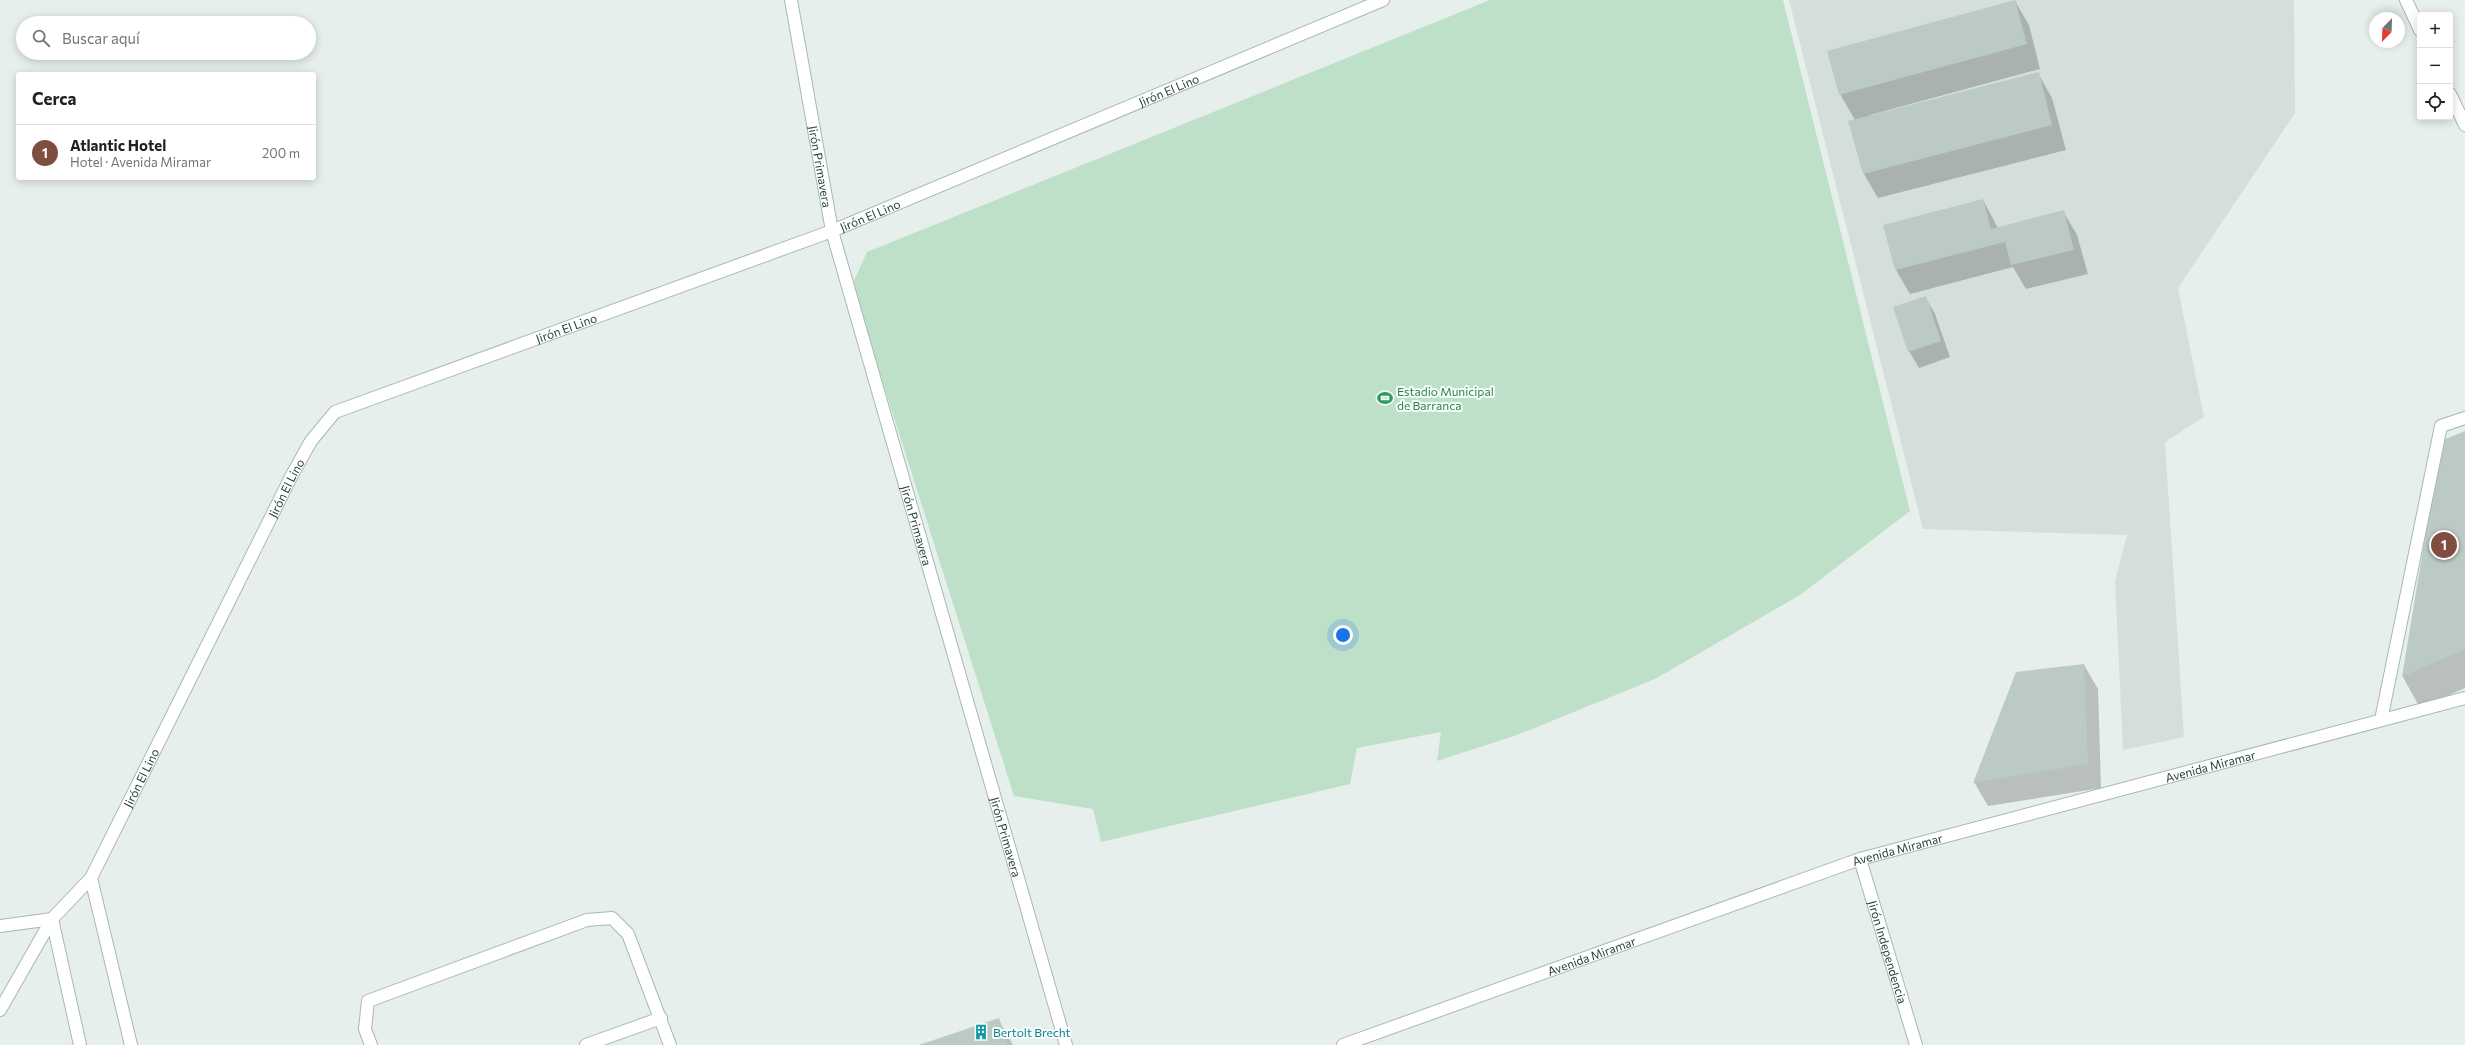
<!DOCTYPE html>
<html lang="es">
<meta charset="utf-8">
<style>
:root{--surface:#fff;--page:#f6f6f6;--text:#202124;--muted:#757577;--line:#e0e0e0;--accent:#7f4e3f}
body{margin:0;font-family:Commissioner,sans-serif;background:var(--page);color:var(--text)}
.controls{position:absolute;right:12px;top:12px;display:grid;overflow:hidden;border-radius:4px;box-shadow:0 2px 10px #0003}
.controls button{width:36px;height:36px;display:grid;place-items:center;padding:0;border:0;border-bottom:1px solid var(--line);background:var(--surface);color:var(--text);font:20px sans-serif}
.compass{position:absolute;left:2369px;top:12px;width:36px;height:36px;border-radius:50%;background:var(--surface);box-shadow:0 2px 10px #0003;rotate:203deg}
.you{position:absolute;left:1343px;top:635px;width:14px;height:14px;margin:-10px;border:3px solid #fff;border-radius:50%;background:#1a73e8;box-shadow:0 0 0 6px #1a73e833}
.badge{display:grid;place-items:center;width:26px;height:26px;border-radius:50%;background:var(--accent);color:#fff;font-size:13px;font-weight:700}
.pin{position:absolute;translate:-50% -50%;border:2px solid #fff;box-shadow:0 1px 4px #0006}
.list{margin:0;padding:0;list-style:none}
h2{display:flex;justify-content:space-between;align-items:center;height:52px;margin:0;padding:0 16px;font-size:17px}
h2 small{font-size:13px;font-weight:400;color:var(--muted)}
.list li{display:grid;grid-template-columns:26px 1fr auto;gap:12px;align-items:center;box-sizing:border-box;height:56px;padding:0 16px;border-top:1px solid var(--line)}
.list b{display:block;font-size:15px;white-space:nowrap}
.list p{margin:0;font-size:13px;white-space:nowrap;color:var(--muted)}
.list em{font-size:13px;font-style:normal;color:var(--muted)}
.icon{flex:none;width:22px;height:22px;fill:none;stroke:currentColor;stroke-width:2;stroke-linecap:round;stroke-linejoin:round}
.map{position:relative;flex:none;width:2465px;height:1045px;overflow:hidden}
.search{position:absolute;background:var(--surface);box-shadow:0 2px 10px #0003;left:16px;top:16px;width:300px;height:44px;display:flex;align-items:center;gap:10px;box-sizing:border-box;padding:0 14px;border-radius:22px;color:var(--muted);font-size:15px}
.panel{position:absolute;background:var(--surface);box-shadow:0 2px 10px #0003;left:16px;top:72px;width:300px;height:108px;border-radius:4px}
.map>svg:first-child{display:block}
.built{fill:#d4dfda}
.green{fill:#bfe0c8}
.shadow{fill:#0003}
.building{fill:#bbcac4}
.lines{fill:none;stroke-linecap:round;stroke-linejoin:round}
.service-casing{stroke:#a8b8b2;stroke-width:14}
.minor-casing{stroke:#a8b8b2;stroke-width:14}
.tertiary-casing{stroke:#a8b8b2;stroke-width:14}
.service{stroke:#fff;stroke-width:12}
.minor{stroke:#fff;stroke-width:12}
.tertiary{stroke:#fff;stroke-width:12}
.labels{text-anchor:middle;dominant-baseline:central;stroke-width:4;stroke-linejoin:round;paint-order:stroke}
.street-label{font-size:12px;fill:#24423a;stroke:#f7fbf9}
.leisure-label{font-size:12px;fill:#27864d;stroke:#f7fbf9;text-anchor:start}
.culture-label{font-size:12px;fill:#0d838f;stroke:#f7fbf9;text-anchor:start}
</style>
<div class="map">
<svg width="2465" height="1045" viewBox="0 0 2465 1045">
<rect width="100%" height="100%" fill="#e6efeb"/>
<path class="built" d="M1789,0H2294L2295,113L2178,288L2204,417L2165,442L2184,737L2123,750L2115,581L2127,535L1923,529Z"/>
<path class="green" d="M1490,0H1783L1910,511L1800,595L1655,679L1517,735L1437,761L1441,732L1357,748L1350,784L1101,842L1093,809L1014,796L852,285L867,252Z"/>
<path class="shadow" d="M2015,1L2029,25L2040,69L1870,115V116L2038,73L2052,98L2066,150L1878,198L1864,174L1850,122L1855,120L1840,94Z
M1983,200L1998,228L2063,211L2077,235L2088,274L2026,289L2013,267L1910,294L1896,270Z
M1925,297L1935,314L1950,357L1919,368L1909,351Z
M2465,433V688L2420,708L2403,677L2442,441Z
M2084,665L2098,689L2101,788L1988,806L1974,782Z
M998,1019L1013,1045H922Z"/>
<path class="building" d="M2015,0L2027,44L1839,95L1827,51Z
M2039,72L2052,125L1863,174L1848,121Z
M1983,199L1991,229L2064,210L2074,250L2011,265L2005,242L1895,270L1883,225Z
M1926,296L1941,341L1908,352L1893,307Z
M2465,431V649L2402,677L2441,441Z
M2084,664L2088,764L1973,783L2016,672Z
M999,1018L1008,1045H919Z"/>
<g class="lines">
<defs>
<path id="service" d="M0,1010L52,919"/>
<g id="minor">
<path id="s1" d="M791,0L832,231L1066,1045"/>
<path d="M2406,0L2420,30"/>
<path d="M2450,94L2465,125"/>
<path d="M2381,720L2441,426L2465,418"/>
<path id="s2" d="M1860,859L1916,1045"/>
<path d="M91,878L131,1045"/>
<path d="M52,919L80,1045"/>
<path id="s3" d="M0,926L52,919L91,878L292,475L311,441L335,412L832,231L1383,0"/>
<path d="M371,1045L365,1029L368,1001L587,920L612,918L628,934L670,1045"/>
<path d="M586,1045L661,1018"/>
</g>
<g id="tertiary">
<path id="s4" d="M1343,1045L1860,859L2465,698"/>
</g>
</defs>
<use href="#service" class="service-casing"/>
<use href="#minor" class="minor-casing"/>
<use href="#tertiary" class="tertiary-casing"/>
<use href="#service" class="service"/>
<use href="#minor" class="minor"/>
<use href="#tertiary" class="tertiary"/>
</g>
<defs>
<symbol id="stadium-bare" viewBox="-9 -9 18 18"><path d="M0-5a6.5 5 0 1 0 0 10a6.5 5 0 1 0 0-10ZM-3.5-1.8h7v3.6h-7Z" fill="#2e9e5b" stroke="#f7fbf9" stroke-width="2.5" paint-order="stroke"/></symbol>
<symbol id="building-bare" viewBox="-9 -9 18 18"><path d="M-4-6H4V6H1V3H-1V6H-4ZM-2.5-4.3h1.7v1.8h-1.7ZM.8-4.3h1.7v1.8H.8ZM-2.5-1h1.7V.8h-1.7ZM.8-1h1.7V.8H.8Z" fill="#0f9aa8" stroke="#f7fbf9" stroke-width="2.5" paint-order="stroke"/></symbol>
</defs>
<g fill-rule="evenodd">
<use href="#stadium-bare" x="1374" y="387" width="22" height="22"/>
<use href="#building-bare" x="970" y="1021" width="22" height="22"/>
</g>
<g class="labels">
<g class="street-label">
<text stroke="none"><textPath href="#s3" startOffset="1530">Jirón El Lino</textPath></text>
<text stroke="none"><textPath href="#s1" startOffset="169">Jirón Primavera</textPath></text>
<text stroke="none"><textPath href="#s3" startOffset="1206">Jirón El Lino</textPath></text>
<text stroke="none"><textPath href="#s3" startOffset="882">Jirón El Lino</textPath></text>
<text stroke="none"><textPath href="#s3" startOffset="545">Jirón El Lino</textPath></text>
<text stroke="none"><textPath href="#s1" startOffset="541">Jirón Primavera</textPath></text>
<text stroke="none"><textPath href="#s4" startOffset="912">Avenida Miramar</textPath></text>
<text stroke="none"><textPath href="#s3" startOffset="221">Jirón El Lino</textPath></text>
<text stroke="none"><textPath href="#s1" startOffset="865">Jirón Primavera</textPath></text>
<text stroke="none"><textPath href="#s4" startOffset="588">Avenida Miramar</textPath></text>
<text stroke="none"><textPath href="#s2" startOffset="97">Jirón Independencia</textPath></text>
<text stroke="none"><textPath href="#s4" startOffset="264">Avenida Miramar</textPath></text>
</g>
<g class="leisure-label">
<text x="1397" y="391">Estadio Municipal<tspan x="1397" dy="14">de Barranca</tspan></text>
</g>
<g class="culture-label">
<text x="993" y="1032">Bertolt Brecht</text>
</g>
</g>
</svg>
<div class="controls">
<button>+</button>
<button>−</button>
<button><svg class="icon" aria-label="locate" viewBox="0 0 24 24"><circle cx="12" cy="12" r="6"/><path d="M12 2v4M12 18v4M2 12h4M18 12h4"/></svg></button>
</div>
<svg class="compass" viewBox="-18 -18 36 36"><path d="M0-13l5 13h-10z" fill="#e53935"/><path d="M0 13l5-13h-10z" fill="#757577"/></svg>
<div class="you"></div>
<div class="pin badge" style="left:2444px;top:545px">1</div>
<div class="search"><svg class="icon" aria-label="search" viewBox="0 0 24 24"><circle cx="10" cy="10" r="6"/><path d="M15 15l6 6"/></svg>Buscar aquí</div>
<section class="panel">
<h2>Cerca<small></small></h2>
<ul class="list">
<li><span class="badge">1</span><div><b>Atlantic Hotel</b><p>Hotel · Avenida Miramar</p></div><em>200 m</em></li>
</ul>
</section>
</div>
